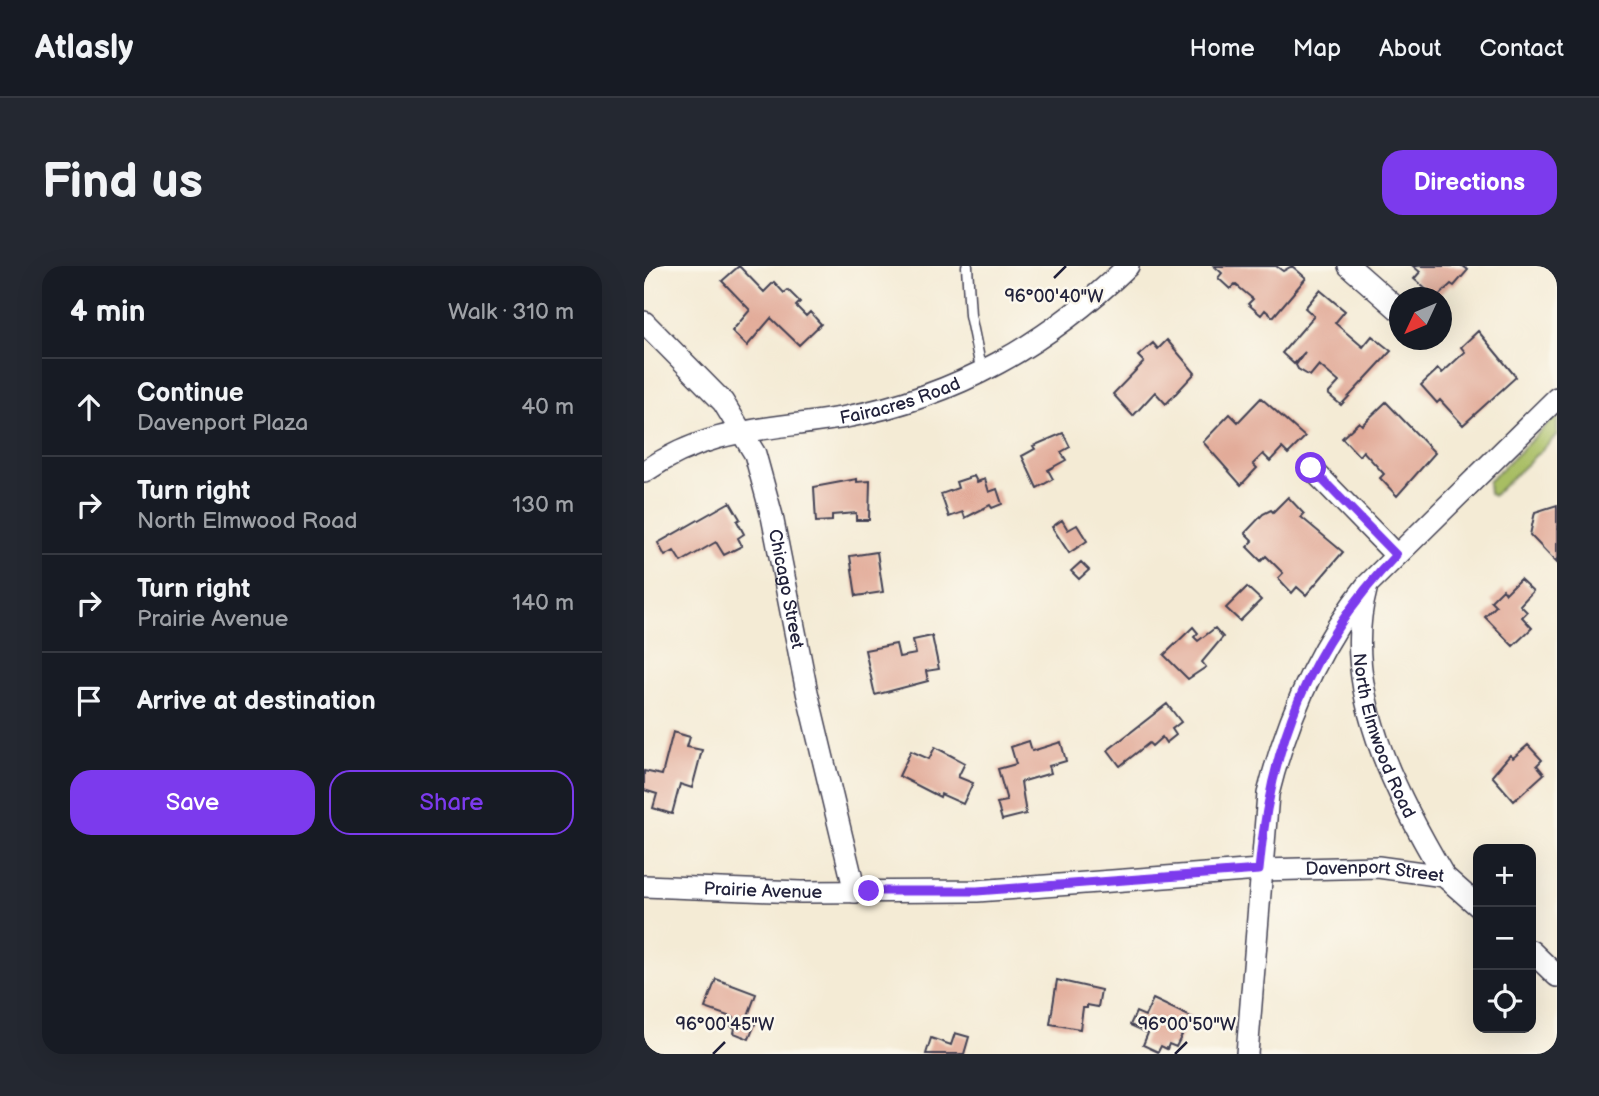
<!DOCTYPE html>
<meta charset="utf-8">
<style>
:root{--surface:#171b24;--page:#242831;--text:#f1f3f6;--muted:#9ea1a6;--line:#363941;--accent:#7c3aed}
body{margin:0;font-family:"Balsamiq Sans",sans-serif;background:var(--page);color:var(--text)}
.controls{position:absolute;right:21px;bottom:21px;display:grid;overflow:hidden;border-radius:14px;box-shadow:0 7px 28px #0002}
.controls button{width:63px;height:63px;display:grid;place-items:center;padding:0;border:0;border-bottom:2px solid var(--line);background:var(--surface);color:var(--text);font:35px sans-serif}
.compass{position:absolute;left:745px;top:21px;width:63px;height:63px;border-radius:50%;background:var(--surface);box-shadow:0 7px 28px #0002;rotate:226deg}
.stop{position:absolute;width:21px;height:21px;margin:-16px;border:5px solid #7c3aed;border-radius:50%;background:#fff}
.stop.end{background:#7c3aed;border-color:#fff;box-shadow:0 2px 7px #0008}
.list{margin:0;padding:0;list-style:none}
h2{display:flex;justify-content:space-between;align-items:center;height:91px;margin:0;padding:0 28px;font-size:30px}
h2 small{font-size:23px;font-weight:400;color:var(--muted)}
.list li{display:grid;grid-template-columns:46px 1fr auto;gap:21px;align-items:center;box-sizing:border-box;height:98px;padding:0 28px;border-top:2px solid var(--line)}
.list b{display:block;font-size:26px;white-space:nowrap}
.list p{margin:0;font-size:23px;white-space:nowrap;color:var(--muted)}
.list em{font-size:23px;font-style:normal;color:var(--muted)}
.actions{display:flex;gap:14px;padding:21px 28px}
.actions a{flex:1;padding:16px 0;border:2px solid var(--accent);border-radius:21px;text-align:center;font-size:24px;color:var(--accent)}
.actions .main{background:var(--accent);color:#fff}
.icon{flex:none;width:38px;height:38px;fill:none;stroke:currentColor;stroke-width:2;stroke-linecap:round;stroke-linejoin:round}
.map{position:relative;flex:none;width:913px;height:788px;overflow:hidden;border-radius:21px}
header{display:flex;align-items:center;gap:42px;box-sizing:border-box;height:98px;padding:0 35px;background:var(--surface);border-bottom:2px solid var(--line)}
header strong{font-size:33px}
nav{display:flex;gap:38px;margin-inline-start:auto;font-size:24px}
.intro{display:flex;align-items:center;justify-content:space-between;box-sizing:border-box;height:168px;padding:0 42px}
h1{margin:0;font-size:49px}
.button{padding:18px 32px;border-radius:21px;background:var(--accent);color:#fff;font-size:24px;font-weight:700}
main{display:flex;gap:42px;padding:0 42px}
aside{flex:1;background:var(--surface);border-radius:21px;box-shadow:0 7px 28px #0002}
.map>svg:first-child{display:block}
.green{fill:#a8be63;stroke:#65704f;stroke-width:2}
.building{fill:#e2ab99}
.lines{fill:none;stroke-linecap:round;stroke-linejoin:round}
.service-casing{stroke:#424052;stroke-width:13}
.minor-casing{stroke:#424052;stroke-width:24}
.service{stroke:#fff;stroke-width:10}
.minor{stroke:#fff;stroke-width:21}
.route{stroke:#7c3aed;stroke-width:9}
.ticks{fill:none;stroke:#22223b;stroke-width:2.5}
.labels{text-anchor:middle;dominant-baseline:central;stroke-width:5;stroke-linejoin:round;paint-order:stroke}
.street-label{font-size:18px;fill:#22223b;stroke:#fbf7ec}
.ticks-label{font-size:18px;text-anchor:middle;fill:#22223b;stroke:#fbf7ec;stroke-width:5;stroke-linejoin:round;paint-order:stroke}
</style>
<header>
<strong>Atlasly</strong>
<nav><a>Home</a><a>Map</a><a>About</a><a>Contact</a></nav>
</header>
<div class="intro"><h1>Find us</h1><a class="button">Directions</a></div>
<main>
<aside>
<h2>4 min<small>Walk · 310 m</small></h2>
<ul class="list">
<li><svg class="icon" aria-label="ahead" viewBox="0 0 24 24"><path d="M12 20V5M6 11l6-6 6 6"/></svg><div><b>Continue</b><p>Davenport Plaza</p></div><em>40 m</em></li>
<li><svg class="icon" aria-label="right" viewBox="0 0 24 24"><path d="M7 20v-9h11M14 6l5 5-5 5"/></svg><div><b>Turn right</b><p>North Elmwood Road</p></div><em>130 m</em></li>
<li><svg class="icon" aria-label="right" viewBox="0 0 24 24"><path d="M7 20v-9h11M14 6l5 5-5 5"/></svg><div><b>Turn right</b><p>Prairie Avenue</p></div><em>140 m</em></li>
<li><svg class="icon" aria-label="arrive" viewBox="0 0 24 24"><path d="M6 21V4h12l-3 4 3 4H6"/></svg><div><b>Arrive at destination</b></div></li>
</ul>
<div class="actions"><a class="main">Save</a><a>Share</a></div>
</aside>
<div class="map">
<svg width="913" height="788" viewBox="0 0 913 788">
<rect width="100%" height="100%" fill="#fbf7ec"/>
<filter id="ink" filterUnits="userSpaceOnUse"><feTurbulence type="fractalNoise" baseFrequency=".0143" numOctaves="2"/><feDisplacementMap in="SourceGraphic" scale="14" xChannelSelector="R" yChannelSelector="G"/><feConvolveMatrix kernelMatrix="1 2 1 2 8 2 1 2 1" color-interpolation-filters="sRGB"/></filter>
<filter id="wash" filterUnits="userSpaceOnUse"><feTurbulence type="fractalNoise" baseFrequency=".00686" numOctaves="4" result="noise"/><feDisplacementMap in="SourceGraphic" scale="28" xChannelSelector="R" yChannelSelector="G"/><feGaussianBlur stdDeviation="1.57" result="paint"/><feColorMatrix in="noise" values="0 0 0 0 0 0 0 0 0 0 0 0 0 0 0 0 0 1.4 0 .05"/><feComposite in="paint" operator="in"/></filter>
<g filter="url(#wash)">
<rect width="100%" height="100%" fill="#f4ebd5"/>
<path class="green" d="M913,149V169L849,230L845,227L844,216Z"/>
<g id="blocks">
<path class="building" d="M95,0L120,26L130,16L140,27L144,24L156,36L152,40L162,50L166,46L177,58L155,79L127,52L103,80L88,65L106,44L78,15Z
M570,0H632L639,5L648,0L662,12L629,51L621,44L617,49L604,38L609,33L591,18L586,23L574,12L578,7Z
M769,0H819L824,4L810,20L807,18L792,32L770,13L776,6Z
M676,24L701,45L691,57L719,81L728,70L747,85L697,139L684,128L695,116L675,99L666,110L654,103L652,99L661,86L650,98L638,87L670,50L661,42Z
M834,65L872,111L819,159L796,134L793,137L777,119L794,103L798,107L821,86L817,81Z
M523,74L551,107L522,138L511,126L489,150L469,128L500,96L494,90L509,77L514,83Z
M617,132L661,171L644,188L638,182L626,195L619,188L609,198L613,202L597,219L559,176L586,148L594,156Z
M742,136L791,187L753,230L736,212L740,208L719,185L715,190L698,172L715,156L718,159Z
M419,167L426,181L417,186L422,194L404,204L409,213L393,222L378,190L391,183L389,180Z
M330,210L333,216L341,213L345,226L353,223L358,238L348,242L346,239L321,252L319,246L305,251L297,228L314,222L312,216Z
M213,213V216L226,215L225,254H212V247L188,249V255L172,256L170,221Z
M644,231L660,248L657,251L699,286L662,329L653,321L648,327L634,312L639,307L622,290L617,295L603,281L609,275L601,267L619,248L627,244L629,246Z
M86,236L96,253L93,255L100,268L94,272L98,280L80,289L72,276L37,296L30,285L21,290L14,277Z
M913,239V297L886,269L891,246Z
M418,254L424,264L433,259L443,275L425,287L408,261Z
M233,286L239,326L212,330L206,290Z
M437,296L445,304L435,313L427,305Z
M876,313L889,325L876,339L883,346L878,351L888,362L869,380L841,351L852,340L847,335L859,323L862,327Z
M603,321L617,334L596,355L582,342Z
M549,361L554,367L550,371L554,375L571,362L579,371L558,396L562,401L544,413L520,389Z
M288,370L295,403L282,405L284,415L231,429L221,384L252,378L255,391L272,388L269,374Z
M523,438L537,456L528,463L532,469L522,477L518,471L508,480L505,477L476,500L464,484Z
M29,466L46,471L43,481L58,484L48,522L36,518L28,548L9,542L13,528L0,524V505L18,509Z
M385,475L388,485L417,476L422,495L405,500L407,507L377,516L382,548L358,554L353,537L363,535L354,503L372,498L367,481Z
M884,479L898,494L893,499L900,508L870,535L848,510L866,489L869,492Z
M291,481L321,497L314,511L329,517L319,538L297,528L296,531L255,510L267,485L285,493Z
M72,713L112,728L102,755L111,758L105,773L90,767L91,762L87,760L90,752L61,742Z
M413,714L457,724L454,741L443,739V742H439L436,763L406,758Z
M509,733L547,751L532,781L525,778L523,783L517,780L514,786L499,779L504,767L486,759L492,746L501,750Z
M311,767L325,771L320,788H282L287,772L307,779Z"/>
</g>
</g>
<g filter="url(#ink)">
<use href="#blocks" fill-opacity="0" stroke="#424052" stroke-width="2"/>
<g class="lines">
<defs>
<path id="service" d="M323,0L326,49L338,107"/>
<g id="minor">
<path d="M705,0L755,44"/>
<path id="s1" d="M0,56L79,136L111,188L128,250L163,426L211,626"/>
<path d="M667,202L752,289"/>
<path id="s2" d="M0,206C69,159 125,165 202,151C313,130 403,78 484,0"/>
<path id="s3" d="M722,324C696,422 752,529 800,610"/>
<path id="s4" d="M0,620L157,626L333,625L615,604L734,601L800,610L834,640"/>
<path d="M887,685L913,710"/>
<path d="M603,788L624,528C643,452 674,381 723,319L913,132"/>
</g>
</defs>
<use href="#service" class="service-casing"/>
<use href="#minor" class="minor-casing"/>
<use href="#service" class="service"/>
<use href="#minor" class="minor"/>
</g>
</g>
<g class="lines" filter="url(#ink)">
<path class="route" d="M225,625H333L615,604C626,480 665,379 752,289L667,202"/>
</g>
<path class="ticks" d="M410,12L422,0M69,788L81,776M531,788L543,776"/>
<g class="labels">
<g class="street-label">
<text stroke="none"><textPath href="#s2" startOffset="268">Fairacres Road</textPath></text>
<text stroke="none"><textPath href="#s1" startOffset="312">Chicago Street</textPath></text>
<text stroke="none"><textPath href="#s3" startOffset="150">North Elmwood Road</textPath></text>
<text stroke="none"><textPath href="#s4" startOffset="732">Davenport Street</textPath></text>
<text stroke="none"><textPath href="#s4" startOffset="119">Prairie Avenue</textPath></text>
</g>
</g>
<g class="ticks-label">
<text x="410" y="36">96°00'40"W</text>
<text x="81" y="764">96°00'45"W</text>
<text x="543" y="764">96°00'50"W</text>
</g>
</svg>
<div class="controls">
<button>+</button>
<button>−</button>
<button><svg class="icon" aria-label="locate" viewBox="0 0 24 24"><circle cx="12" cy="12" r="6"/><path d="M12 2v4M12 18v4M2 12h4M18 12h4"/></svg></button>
</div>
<svg class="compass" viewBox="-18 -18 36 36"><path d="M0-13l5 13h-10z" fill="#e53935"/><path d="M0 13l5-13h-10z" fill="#9ea1a6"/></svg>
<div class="stop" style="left:667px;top:202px"></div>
<div class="stop end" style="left:225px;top:625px"></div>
</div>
</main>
